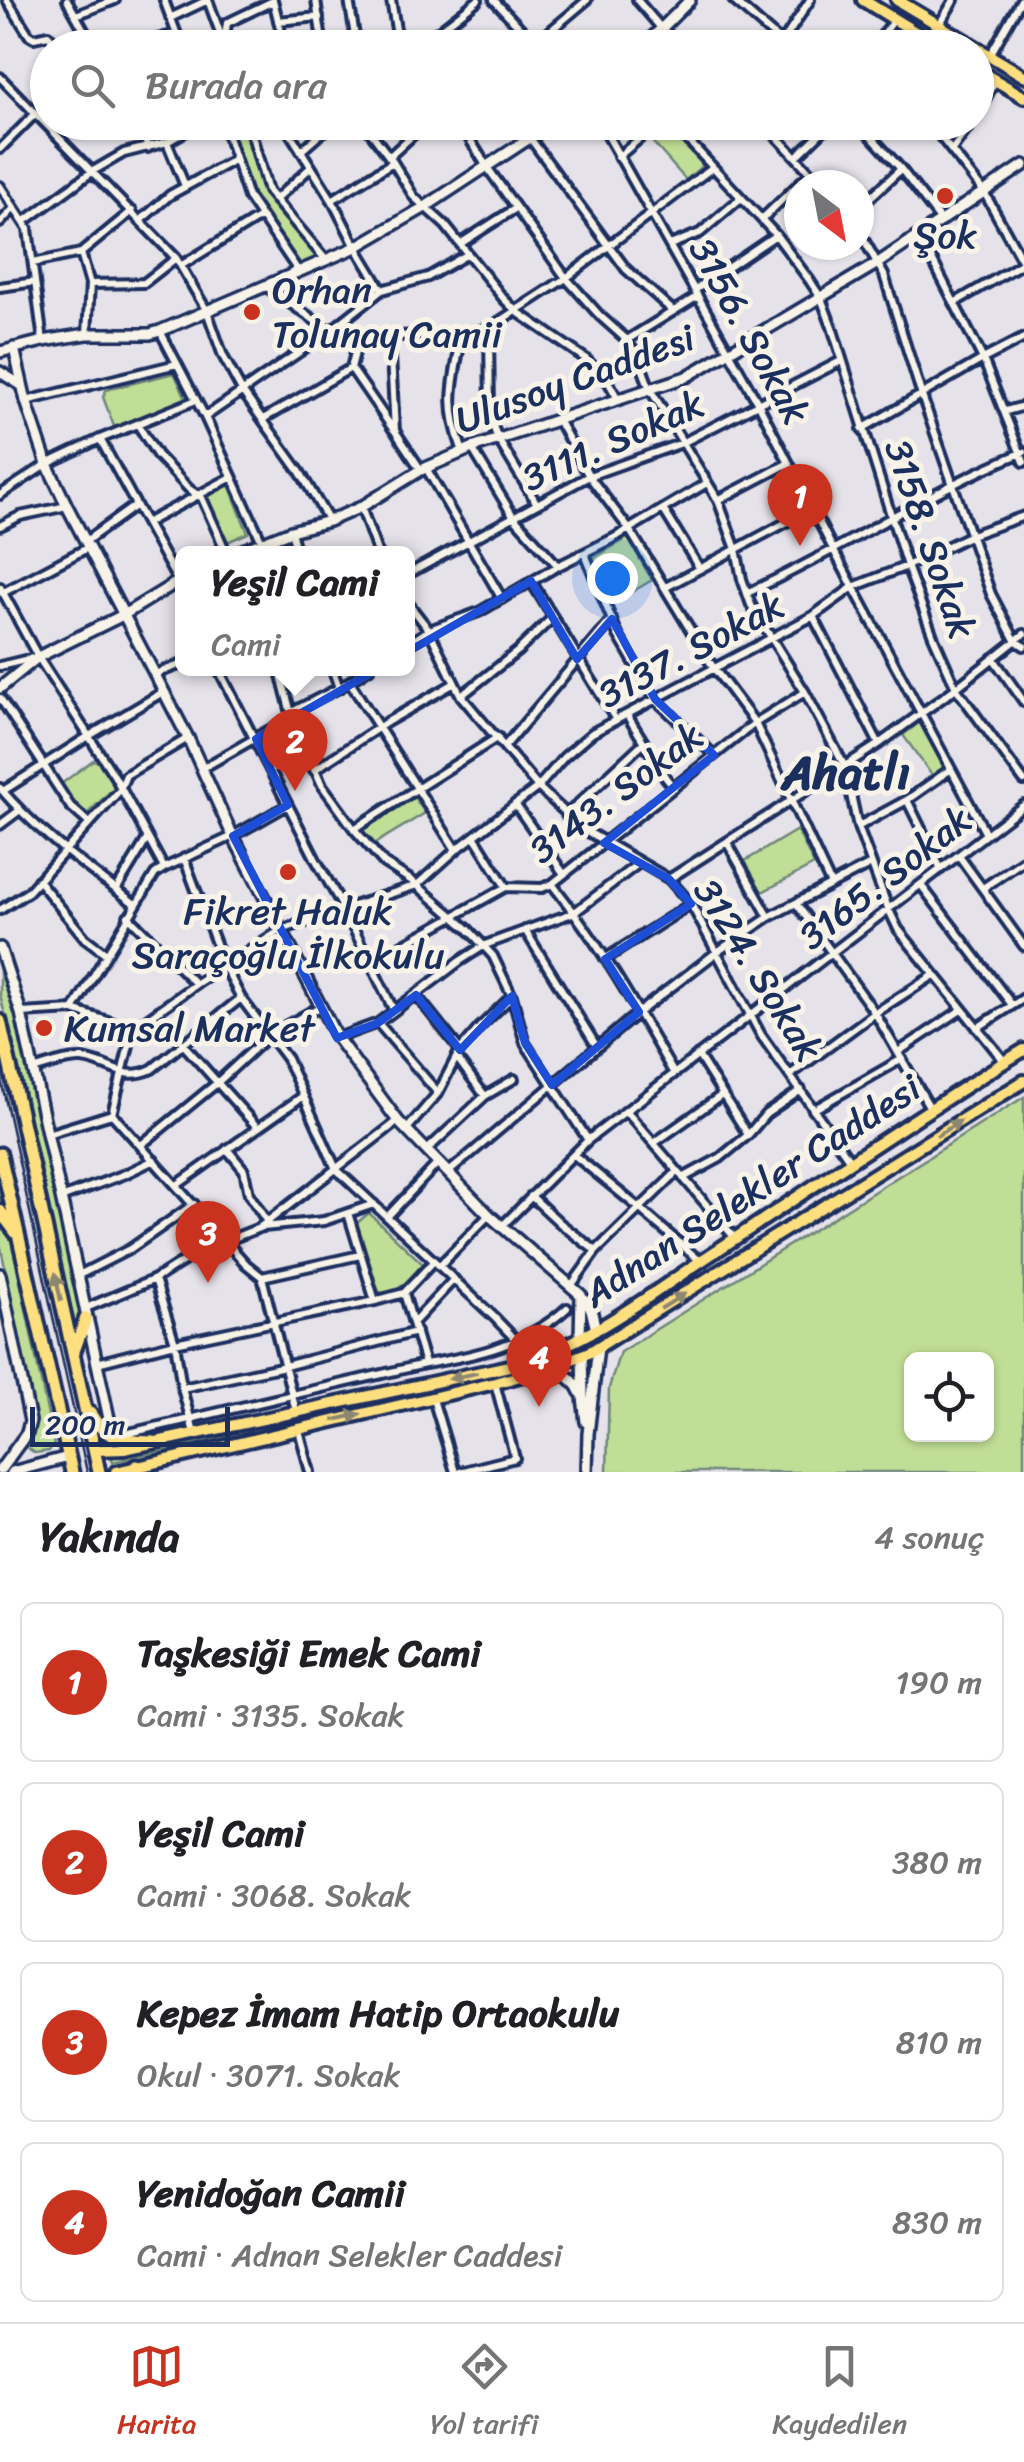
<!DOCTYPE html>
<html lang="tr">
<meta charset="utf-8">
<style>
:root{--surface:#fff;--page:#f6f6f6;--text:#202124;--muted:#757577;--line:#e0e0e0;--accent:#c8321e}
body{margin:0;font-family:Sriracha,sans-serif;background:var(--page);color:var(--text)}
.controls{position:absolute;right:30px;bottom:30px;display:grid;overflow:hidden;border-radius:15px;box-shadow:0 2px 8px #0004}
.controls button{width:90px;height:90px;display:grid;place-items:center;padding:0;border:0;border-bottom:2px solid var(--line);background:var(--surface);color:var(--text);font:50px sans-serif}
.compass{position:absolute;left:784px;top:170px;width:90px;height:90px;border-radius:50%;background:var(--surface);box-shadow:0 2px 8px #0004;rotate:148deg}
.scale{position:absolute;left:30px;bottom:25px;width:200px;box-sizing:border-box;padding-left:10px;border:5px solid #1b2f5e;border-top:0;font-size:28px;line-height:35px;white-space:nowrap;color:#1b2f5e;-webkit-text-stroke:8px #f7f3e8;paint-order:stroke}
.you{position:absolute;left:612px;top:578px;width:35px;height:35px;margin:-25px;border:8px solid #fff;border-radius:50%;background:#1a73e8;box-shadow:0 0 0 15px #1a73e833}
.badge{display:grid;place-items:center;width:65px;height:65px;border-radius:50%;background:var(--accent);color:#fff;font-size:32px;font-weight:700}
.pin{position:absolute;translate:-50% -82px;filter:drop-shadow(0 2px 5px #0008)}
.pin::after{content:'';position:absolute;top:52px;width:35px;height:30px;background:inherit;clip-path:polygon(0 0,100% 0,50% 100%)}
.popup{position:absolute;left:175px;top:546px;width:240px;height:130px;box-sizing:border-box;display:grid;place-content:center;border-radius:15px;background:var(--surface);filter:drop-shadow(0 2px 8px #0005);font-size:32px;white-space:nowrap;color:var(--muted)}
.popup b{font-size:38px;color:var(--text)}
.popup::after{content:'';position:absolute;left:50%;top:100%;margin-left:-20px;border:20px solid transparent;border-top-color:var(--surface)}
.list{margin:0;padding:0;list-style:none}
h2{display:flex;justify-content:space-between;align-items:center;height:130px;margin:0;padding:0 40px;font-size:42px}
h2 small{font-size:32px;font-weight:400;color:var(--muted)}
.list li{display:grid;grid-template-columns:65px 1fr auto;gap:30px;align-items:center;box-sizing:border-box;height:160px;margin:0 20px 20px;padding:0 20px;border:2px solid var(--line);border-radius:15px}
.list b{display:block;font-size:38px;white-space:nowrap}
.list p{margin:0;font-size:32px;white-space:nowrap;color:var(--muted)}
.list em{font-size:32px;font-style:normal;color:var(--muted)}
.icon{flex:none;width:55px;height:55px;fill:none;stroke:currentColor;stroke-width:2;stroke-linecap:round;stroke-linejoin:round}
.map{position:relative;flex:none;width:1024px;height:1472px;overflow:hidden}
.search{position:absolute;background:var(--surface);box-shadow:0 2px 8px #0004;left:30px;right:30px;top:30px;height:110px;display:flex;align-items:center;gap:25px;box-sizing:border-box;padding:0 35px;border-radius:55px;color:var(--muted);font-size:38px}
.sheet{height:850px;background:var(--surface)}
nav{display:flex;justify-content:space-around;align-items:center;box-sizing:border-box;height:140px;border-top:2px solid var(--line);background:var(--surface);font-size:28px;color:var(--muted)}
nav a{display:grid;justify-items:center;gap:5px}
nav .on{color:var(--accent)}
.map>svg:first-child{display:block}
.green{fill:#c1de96;stroke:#6e867a;stroke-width:2.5;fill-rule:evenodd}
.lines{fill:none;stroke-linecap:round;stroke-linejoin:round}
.street-casing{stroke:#1b2f5e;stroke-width:14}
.secondary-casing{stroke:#1b2f5e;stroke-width:16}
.primary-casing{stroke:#1b2f5e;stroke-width:18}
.highway-casing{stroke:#1b2f5e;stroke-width:19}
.street{stroke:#f7f3e8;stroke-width:6}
.secondary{stroke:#f7f3e8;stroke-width:9}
.primary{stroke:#fedf80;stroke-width:10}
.highway{stroke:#fedf80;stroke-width:11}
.tram{stroke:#1b2f5e;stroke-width:2.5}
.oneway{fill:#8c876f}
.marked{fill:none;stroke:#1d4ed8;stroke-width:8;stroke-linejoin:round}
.poi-dot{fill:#c8321e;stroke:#f7f3e8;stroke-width:4}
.labels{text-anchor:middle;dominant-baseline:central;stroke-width:10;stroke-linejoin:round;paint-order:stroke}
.poi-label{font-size:38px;fill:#1b2f5e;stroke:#f7f3e8}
.street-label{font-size:38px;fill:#1b2f5e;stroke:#f7f3e8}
.district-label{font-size:48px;font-weight:bold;fill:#1b2f5e;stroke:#f7f3e8}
</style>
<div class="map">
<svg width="1024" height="1472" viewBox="0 0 1024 1472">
<rect width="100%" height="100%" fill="#e6e2ea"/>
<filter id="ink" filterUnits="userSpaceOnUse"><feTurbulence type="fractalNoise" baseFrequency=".01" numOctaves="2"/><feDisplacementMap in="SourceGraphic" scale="20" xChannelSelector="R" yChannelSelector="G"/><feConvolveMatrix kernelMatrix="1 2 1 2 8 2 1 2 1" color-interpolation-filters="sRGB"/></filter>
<g filter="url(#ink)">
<path class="green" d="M227,123H243L265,192L317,257L301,265L252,197Z
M663,124L703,165L686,180L649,138Z
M174,373L187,400L115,429L103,397L106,390Z
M229,485L248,533L225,543L205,496Z
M628,538L652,580L613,603L592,559Z
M920,722L944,764L942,769L933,777L903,735Z
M93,760C105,763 112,775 116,786L86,815L75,806L61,784Z
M413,795L425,813L374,844L361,828Z
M797,830L814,865L762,892L745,861Z
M0,963L12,996L81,1318L75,1336L21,1077L0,995Z
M1024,1097V1472H607L609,1388L620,1352ZM912,1360H986V1434H912Z
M0,1184L54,1445L49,1451L35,1453L26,1447L36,1421L0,1243Z
M369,1213L423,1264C411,1277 397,1297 379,1292L357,1223Z
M570,1349L572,1357L531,1369L113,1462L111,1455L531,1365Z"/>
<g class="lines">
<defs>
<path id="street" d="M7,0L29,35L34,38L48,35L60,48
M67,0L94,48
M164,0L182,48
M208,0L223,41
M273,0L285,48
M316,0L323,48
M349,0L356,42L360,48
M391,0L397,35L404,48
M494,0L539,48
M637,0L661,28L684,48
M733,0L788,48
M76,15L115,0
M170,18L208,0
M278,21L319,17
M939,25L954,0
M224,44L227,23L273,1
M125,48L176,34
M375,48L397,35
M417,48L478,0
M530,48L587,0
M779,48L810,0
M873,48L894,20
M990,55L1021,0
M0,77L176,258L207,311L223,356L242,391L300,472L329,521
M976,116L995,81
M138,122L148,148
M223,122L248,197L299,272
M248,122L268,191L326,260
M283,122L332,200L356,247L382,290
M363,122L393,162L414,197L445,225L503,298L516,311L586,359L609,383L618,399
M459,122L487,167L566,278L600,316L627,340L640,362L650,389L718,500L736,549L742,579L751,605L805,692L845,767L858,827L888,908L898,929L1005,1062
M600,122L759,405L834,551L986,834
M671,122L776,235L810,281L821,298L832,327L907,566L933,636L956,688L1024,781
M763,122L822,185
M858,122L901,169L941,221
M929,122L984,192L1024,264
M530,138L626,269L673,311
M167,142L185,186
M689,142L709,122
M0,149L36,113
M952,150L972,122
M301,151L334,122
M389,157L427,122
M618,157L659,122
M796,157L832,122
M0,186L28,229L43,341
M275,200L311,167
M332,200L393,162
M859,208L901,169
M762,219L810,173
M141,220L170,195L234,160
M24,222L93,171L124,153L167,142L202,122
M0,223L14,208
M859,231L884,275L922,396L991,594L1015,640L1024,646
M920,236L983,359L1024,462
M460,244L516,208
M670,245L700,233L741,198
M81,253L90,284L87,334
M33,263L81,253L132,211
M182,265L260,217
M90,284L144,283L176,258
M265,286L330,331L359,337L462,334L489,328L566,278L713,167
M0,287L35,282
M695,290L776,235
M954,303L1023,263
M489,328L490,418L498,439L537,504
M160,331L205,417L262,542L264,554
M462,334C453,384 445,403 463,452
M390,337L395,431L421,470
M627,340L698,296
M351,368L393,429
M26,401L177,364
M1006,411L1024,406
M205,417L330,331L382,290L428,277L468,254
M557,418L589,476L629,529L713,667L755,723L831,885
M263,419L351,368L359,337
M138,425L157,455L189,489L202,498L227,554
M862,429L983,359L1024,338
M100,439L182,589
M472,448L513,516L558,566
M426,468L502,599
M0,495L47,464L100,439L196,400
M718,500L789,463
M361,507L378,554
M663,509L700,569
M146,523L232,477
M0,526L20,516L67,506
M291,531L297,554
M86,541L136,505
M585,554L618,635L655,699L714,755
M408,574L589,476L682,443L841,361
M531,581L616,720
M0,587L38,657L115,777L164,868
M666,587L813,508
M2,593L89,547
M747,593C841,551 928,490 1024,452
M408,603L429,630L461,696L538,787L583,829L669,879L691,904L761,1035L851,1162
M813,616L879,744
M408,644L429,630L479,612L558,566L614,538L707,483
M993,658L1024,702
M0,666L33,658
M218,668L316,860L344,909L394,1011
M279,668L292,717L322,785L354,829L384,863L412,881L468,929L493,956L512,996L525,1043L588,1140
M332,668L339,688
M155,674L182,664
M350,682L456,850
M461,696L518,651L552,618
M0,698L70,806L89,823
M290,713L339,688L370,668
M627,715L666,778L674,788
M505,746L612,619
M203,768L292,717
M314,770L387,722L453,684
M0,788C39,834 88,868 135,904
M3,791L89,736L163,692
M907,800L941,869
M515,804L564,874
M566,815L644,742
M0,825L20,810
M859,826L907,800L951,769
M354,829L498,737
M474,836L506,887
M727,842L769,917
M959,856L1024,946
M184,858L224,965L241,998L287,1059L336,1169L494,1317L516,1340L529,1359
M669,879L879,744L956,688L1024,634
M38,880L85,938L105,953
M552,884C599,942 637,1009 674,1074
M921,885L1012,1005
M983,888L1024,860
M116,890L147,839
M796,903L875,1013L930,1108
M0,910L28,892L120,790L126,775L188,738
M128,916L196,984
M525,930L597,1047
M605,959L691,904
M370,963L506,887L542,888L552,884L755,723L805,692
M416,995L460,1050
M73,1010L155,874L164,868L233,836L288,805
M21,1013L73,1010L133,1029L196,984L281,930L417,885L456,850L538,787L564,757L592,733L616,720L813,616L853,587L907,566L971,535L1024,516
M378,1023L438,1093
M977,1028L1024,998
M133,1029L112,1114L246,1264L262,1277L296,1411
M337,1038L378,1023L460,961L485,945L575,912L639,863
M182,1043L257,1127
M898,1052L961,1010
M698,1055L748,1135
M457,1058L485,1096
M33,1070C48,1066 66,1058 82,1059C110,1062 123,1083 152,1069L241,998
M790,1075L875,1013L934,975
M813,1110L902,1059
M626,1111L735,1238
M407,1129L438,1093L460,1050L480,1027L512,996
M47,1134L112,1114
M654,1143L722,1095
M141,1145L217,1083L269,1035L321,1006
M227,1149L244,1170L249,1194L267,1222
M427,1150L485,1096L514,1079
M574,1155L639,1208L700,1261
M449,1172L639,1012L717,952L769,917L871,864
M683,1178L720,1158L748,1135L766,1114L801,1090
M177,1185L303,1096
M531,1196L561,1224L596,1251
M61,1198L125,1174L154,1160
M348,1213L375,1301
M387,1217L438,1163
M502,1226L588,1140L1024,805
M263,1227L324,1221L374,1204
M439,1266L489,1215
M77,1276L130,1249L194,1204
M262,1277L360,1255
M155,1279L175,1343L182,1388L194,1433
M571,1286L596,1251L678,1171
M404,1293L425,1364
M86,1308L155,1279L214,1242L226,1241L259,1228L398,1121
M414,1322L454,1279
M97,1363L175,1343L375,1301L404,1293L434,1261
M182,1388L285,1366L416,1332
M433,1399L455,1472
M110,1423L125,1434L425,1364C475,1356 528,1344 567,1308
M299,1430L310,1472
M460,1472L515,1458L495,1383"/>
<path id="secondary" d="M642,48L690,0
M14,348L26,401L47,464L67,506L188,738L229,828L337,1038L398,1121L489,1215L581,1295
M0,352L43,341L87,334H150L160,331L356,247L425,207L554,122
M0,372L21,385
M233,554L291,531L329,521L361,507L421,470L472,448L686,377L878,263L1024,165
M0,688L38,657L125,614L182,579
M0,948L21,1013L110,1423
M0,1274L30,1421L27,1433L0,1470
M580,1338L581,1295L591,1309L596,1330
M582,1355L583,1397L586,1422
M540,1372C560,1372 571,1373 580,1392
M12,1472L68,1457
M587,1472L588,1434L598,1347"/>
<path id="primary" d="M863,0L941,48
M897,0L1024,76
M976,69L1024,97
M95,1450L124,1449L509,1366C587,1346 650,1294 716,1251C818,1184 919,1114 1024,1050
M116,1472L495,1383L551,1367L590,1352L1024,1081"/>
<path id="highway" d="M0,1021L99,1472
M0,1154L72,1472
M0,1211L17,1234
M74,1351L86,1318
M90,1413C106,1441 125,1441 154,1442
M130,1472L137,1466"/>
</defs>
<use href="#street" class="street-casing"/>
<use href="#secondary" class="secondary-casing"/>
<use href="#primary" class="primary-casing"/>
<use href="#highway" class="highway-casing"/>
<use href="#street" class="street"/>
<use href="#secondary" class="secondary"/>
<use href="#primary" class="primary"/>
<use href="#highway" class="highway"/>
<path class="tram" d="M0,1075L87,1472"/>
</g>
<defs><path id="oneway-solid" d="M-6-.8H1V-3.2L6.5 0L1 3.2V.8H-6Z" transform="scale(2.5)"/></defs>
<g class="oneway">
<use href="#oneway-solid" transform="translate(949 1128) rotate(-32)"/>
<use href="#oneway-solid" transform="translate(58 1287) rotate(-102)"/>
<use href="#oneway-solid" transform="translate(673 1301) rotate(-32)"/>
<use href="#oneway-solid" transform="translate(463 1376) rotate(168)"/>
<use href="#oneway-solid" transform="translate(347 1417) rotate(-13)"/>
</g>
</g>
<path class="marked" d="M531,581L577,659L612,619L655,699L714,755L604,843L669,879L691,904L605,959L639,1012L552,1085L525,1043L512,996L460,1050L416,995L378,1023L337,1038L233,836L288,805L256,739Z"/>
<g class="poi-dot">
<circle cx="945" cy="196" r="10"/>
<circle cx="252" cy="312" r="10"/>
<circle cx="288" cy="872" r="10"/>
<circle cx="44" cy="1028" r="10"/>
</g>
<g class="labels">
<g class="poi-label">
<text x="945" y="235">Şok</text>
<text x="272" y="290" text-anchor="start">Orhan<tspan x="272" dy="44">Tolunay Camii</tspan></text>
<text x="288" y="911">Fikret Haluk<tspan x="288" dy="44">Saraçoğlu İlkokulu</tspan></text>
<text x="64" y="1028" text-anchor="start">Kumsal Market</text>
</g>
<g class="street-label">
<text transform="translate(749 331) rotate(61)">3156. Sokak</text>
<text transform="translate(575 379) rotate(-20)">Ulusoy Caddesi</text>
<text transform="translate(613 441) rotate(-24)">3111. Sokak</text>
<text transform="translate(930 539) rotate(71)">3158. Sokak</text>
<text transform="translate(691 650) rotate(-28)">3137. Sokak</text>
<text transform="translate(616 793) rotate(-37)">3143. Sokak</text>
<text transform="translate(885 878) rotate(-38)">3165. Sokak</text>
<text transform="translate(758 970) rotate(58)">3124. Sokak</text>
<text transform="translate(752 1191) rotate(-33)">Adnan Selekler Caddesi</text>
</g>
<g class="district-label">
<text x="846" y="772">Ahatlı</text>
</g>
</g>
</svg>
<div class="controls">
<button><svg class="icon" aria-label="locate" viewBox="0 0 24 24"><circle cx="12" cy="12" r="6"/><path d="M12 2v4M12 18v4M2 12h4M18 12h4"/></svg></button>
</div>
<svg class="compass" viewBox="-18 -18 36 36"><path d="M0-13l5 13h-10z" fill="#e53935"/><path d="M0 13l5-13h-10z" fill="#757577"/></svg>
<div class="scale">200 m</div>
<div class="you"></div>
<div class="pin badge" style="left:800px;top:546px">1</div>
<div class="pin badge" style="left:295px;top:791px">2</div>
<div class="popup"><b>Yeşil Cami</b>Cami</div>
<div class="pin badge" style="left:208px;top:1283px">3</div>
<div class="pin badge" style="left:539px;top:1407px">4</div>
<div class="search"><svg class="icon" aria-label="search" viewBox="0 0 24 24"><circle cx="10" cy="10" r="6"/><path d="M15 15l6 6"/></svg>Burada ara</div>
</div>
<section class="sheet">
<h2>Yakında<small>4 sonuç</small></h2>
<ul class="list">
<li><span class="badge">1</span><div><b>Taşkesiği Emek Cami</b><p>Cami · 3135. Sokak</p></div><em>190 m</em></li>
<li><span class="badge">2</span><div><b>Yeşil Cami</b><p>Cami · 3068. Sokak</p></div><em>380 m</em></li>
<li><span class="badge">3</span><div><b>Kepez İmam Hatip Ortaokulu</b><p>Okul · 3071. Sokak</p></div><em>810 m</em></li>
<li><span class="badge">4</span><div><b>Yenidoğan Camii</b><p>Cami · Adnan Selekler Caddesi</p></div><em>830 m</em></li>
</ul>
</section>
<nav>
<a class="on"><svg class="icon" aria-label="map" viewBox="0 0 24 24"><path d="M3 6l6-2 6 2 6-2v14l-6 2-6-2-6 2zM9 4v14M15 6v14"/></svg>Harita</a>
<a><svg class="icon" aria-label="directions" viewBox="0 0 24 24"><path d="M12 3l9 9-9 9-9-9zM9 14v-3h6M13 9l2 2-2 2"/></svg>Yol tarifi</a>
<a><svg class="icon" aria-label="saved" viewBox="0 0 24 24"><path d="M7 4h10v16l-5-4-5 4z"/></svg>Kaydedilen</a>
</nav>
